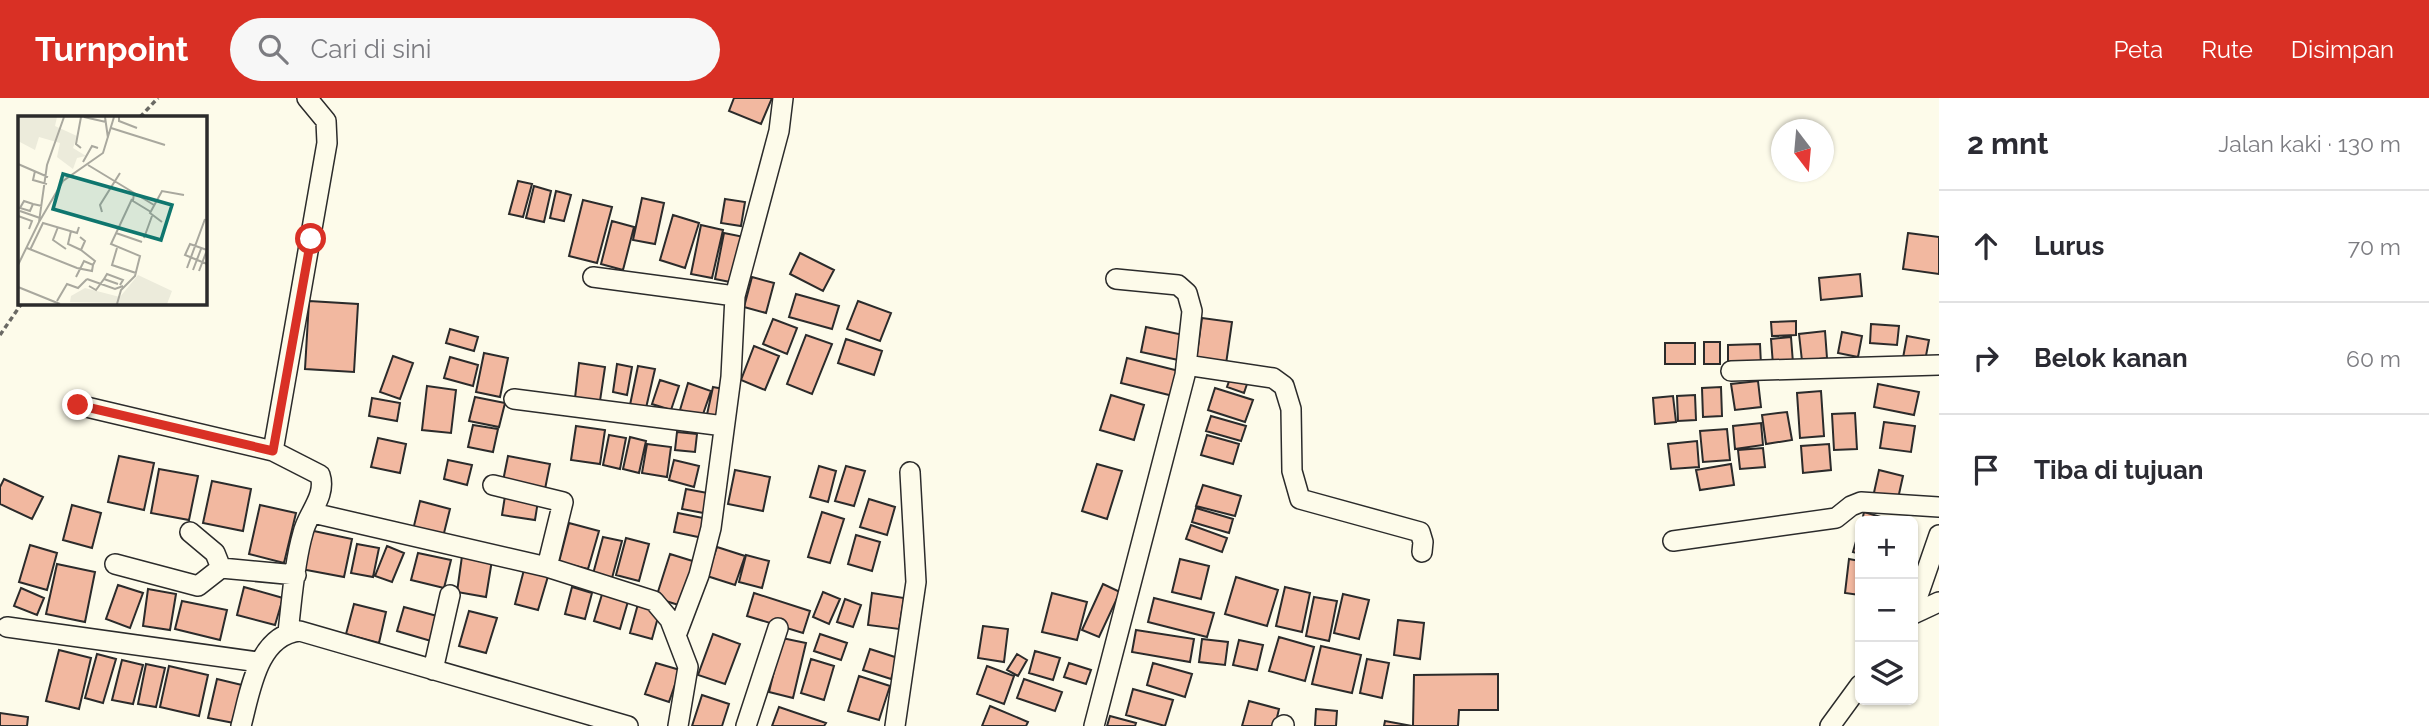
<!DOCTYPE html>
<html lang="id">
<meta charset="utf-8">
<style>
:root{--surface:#fff;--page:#f7f7f7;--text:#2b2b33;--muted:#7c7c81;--line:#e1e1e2;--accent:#d93025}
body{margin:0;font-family:Raleway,sans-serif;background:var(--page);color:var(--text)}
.controls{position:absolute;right:21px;bottom:21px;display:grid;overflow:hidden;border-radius:10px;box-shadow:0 2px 5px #0004}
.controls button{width:63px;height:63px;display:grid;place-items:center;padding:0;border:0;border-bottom:2px solid var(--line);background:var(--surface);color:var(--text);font:35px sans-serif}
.compass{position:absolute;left:1771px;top:21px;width:63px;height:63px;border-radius:50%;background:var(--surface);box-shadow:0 2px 5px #0004;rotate:164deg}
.stop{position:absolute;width:21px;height:21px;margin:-16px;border:5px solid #d93025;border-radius:50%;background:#fff}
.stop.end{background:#d93025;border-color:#fff;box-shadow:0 2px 7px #0008}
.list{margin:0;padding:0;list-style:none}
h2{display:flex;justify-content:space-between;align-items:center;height:91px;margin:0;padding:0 28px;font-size:30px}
h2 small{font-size:23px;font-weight:400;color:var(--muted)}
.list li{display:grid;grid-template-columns:46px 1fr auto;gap:21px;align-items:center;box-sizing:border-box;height:112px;padding:0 28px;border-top:2px solid var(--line)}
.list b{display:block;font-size:26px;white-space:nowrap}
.list em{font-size:23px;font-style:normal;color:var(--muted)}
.icon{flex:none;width:38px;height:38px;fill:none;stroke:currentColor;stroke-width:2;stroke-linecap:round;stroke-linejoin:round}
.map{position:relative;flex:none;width:1939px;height:628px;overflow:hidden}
header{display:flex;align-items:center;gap:42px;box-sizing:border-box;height:98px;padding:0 35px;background:var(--accent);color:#fff}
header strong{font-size:33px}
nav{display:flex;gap:38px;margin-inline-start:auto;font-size:24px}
.search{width:490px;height:63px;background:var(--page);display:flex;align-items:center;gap:18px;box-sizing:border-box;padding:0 24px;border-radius:38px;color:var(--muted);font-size:26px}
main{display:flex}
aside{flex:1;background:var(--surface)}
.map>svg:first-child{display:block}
.building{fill:#f2b8a0;stroke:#2b2b2b;stroke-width:2}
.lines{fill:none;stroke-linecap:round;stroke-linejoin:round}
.minor-casing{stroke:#2b2b2b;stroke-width:22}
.path{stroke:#6a6964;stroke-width:3.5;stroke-dasharray:5 3.5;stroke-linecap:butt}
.minor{stroke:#fdfbea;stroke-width:19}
.route{stroke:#d93025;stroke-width:9}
.inset-road{fill:none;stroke:#a9a89e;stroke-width:2}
.view{fill:#0f766e;fill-opacity:0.15;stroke:#0f766e;stroke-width:3.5}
.inset-edge{fill:none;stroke:#2b2b2b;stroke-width:3.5}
</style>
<header>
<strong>Turnpoint</strong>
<div class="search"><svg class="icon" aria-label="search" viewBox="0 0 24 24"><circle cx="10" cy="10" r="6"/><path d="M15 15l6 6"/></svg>Cari di sini</div>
<nav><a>Peta</a><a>Rute</a><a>Disimpan</a></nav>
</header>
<main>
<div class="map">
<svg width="1939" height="628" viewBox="0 0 1939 628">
<rect width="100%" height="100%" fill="#fdfbea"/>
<path class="building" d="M734,0H772L761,26L729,13Z
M518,83L532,86L523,119L509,116Z
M534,88L551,93L544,124L526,120Z
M556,93L571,97L564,123L550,120Z
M642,100L664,105L655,146L633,142Z
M725,101L745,104L741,128L721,125Z
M583,102L612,109L597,165L569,158Z
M673,117L699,125L685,170L660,162Z
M612,123L634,129L623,172L601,166Z
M701,127L723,132L712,180L691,176Z
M724,135L744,139L735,185L715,181Z
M1908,135L1939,139V176L1903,171Z
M800,155L834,172L823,193L790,176Z
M1860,176L1862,198L1821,202L1819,180Z
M752,179L774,185L766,215L744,209Z
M796,196L839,208L832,231L789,219Z
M309,203L358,206L354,274L305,271Z
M858,203L891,215L880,243L847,231Z
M1202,220L1232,224L1226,266L1196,262Z
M773,221L797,230L787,256L763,246Z
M1796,223V237L1772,238L1771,224Z
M1871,226L1899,228L1897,247L1870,245Z
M1146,229L1188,238L1183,263L1141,254Z
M450,231L478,239L474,253L446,245Z
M1825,233L1827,260L1802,263L1799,236Z
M1842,234L1862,238L1858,259L1838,255Z
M806,237L832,246L812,296L787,286Z
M1907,238L1929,242L1925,263L1903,260Z
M1791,239L1793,265L1773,267L1771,241Z
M846,241L882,253L874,277L838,265Z
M1704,244H1720V266H1704Z
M1665,245H1695V266H1665Z
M1760,246L1761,267H1728V247Z
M754,248L779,258L765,292L741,282Z
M484,255L508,260L500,299L476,294Z
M393,258L413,265L400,301L380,294Z
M450,259L478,267L473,288L444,280Z
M1127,260L1179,273L1173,298L1121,285Z
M579,265L605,269L600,303L575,300Z
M617,266L632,269L627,297L613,294Z
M638,268L655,271L646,310L630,307Z
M1232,275L1249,280L1244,295L1227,289Z
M660,282L679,288L671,312L652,306Z
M1758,283L1761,309L1735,312L1731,286Z
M688,285L711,293L702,319L680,312Z
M1878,286L1919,294L1914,317L1874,309Z
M427,288L456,292L451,335L422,332Z
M713,289L729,292L721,325L706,321Z
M1721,289L1722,318L1703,319L1702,290Z
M1215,290L1253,302L1245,324L1208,312Z
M1821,293L1824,338L1800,340L1797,295Z
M1111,297L1144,307L1134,342L1100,332Z
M1695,297L1696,322L1678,323L1677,298Z
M1673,298L1676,324L1655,326L1653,300Z
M475,299L505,305L499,329L469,323Z
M372,300L400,305L397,323L369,318Z
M1787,314L1792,342L1766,346L1762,317Z
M1855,315L1857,351L1834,352L1832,316Z
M1211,318L1246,328L1241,343L1206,333Z
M1884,324L1915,328L1911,354L1880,350Z
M1761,325L1763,347L1735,351L1733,328Z
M473,327L498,331L493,354L468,349Z
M576,328L605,332L600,366L571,362Z
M1727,331L1730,362L1703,364L1700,333Z
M677,334L697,336L695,354L675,352Z
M609,337L626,340L620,371L603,367Z
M1207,337L1239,346L1233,366L1201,357Z
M630,339L646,343L639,375L623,371Z
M378,340L406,346L400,375L371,369Z
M1697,343L1699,369L1671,371L1668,346Z
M647,346L671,349L667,379L642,375Z
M1829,346L1831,372L1803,375L1801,348Z
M1763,350L1765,369L1740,371L1738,352Z
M119,358L154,365L144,412L108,404Z
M508,358L550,366L545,391L503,383Z
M448,362L472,367L467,387L444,381Z
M674,362L699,368L694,389L669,382Z
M1097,366L1122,373L1107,421L1082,413Z
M1731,366L1734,387L1700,392L1696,372Z
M819,368L836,373L828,404L810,399Z
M846,368L865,373L854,408L835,403Z
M159,371L198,378L189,422L151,415Z
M735,372L770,379L763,413L728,406Z
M1879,372L1903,378L1897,405L1873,399Z
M4,381L43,399L32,421L0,406V389Z
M212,383L251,391L243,433L203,425Z
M1203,387L1241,398L1235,418L1196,408Z
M686,391L713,396L709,416L682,411Z
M505,398L538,403L535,422L502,417Z
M869,401L895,409L887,437L860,429Z
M420,403L450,411L442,443L412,436Z
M72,407L101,415L92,450L63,442Z
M260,407L296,415L284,465L249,456Z
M1196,410L1233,421L1229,435L1192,424Z
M822,414L844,421L830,465L808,459Z
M1864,414L1894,423H1862Z
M678,415L708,421L703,440L674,434Z
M569,425L599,433L588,471L559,464Z
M1191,427L1227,440L1222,454L1186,441Z
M1860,429V456L1853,454Z
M309,432L352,441L344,479L301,471Z
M856,437L880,444L872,473L848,466Z
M603,439L622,443L612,480L593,476Z
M626,440L649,446L639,483L616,477Z
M357,446L379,450L373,479L351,475Z
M30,447L57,455L47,492L19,484Z
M387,448L404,455L392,484L375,478Z
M717,449L745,458L735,487L707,478Z
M418,455L451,462L444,490L411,482Z
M670,456L699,465L685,509L656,500Z
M746,457L769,463L762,490L739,484Z
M462,458L492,462L486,499L457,494Z
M1180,461L1209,468L1201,501L1172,494Z
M1849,461L1860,463V497L1845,495Z
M57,466L95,474L85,524L46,516Z
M525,468L549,475L538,512L515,506Z
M1236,479L1278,492L1267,528L1225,516Z
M1103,486L1120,494L1099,539L1082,532Z
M118,487L143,495L130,530L106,521Z
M244,489L283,500L275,527L237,517Z
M572,489L592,495L585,521L565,516Z
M1285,489L1310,495L1302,534L1276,528Z
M21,490L44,500L37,517L14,508Z
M148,491L176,496L170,532L143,528Z
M603,493L629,500L620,531L594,523Z
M823,494L840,501L829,526L813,519Z
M754,495L810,513L803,535L747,518Z
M872,495L904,500L899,531L868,527Z
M1052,495L1087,504L1077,542L1042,534Z
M1343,496L1369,502L1359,541L1334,535Z
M1314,499L1337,503L1329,543L1306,538Z
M1154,500L1214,515L1207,539L1148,524Z
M845,501L861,507L853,529L837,524Z
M182,503L227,512L220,542L175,531Z
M354,506L386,514L379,545L346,536Z
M638,506L660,512L652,541L630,535Z
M404,509L437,518L431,543L397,533Z
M469,513L497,520L486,555L459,548Z
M1398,522L1424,525L1420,561L1394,557Z
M983,528L1008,531L1004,564L978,560Z
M1136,532L1194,541L1190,564L1132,554Z
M713,536L740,546L725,586L698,577Z
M820,536L847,545L841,562L814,553Z
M1279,539L1314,549L1305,583L1269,573Z
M782,540L806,545L793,600L769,594Z
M1202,541L1228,544L1225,567L1199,564Z
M1239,542L1263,547L1257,572L1233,567Z
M1321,548L1361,557L1352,595L1312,586Z
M870,551L898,560L891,581L863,572Z
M59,552L91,560L79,611L46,603Z
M1035,553L1060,560L1053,582L1029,575Z
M97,556L116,561L103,605L85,600Z
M1017,556L1027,562L1018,578L1007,572Z
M811,561L834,568L824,602L801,595Z
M1367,561L1389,565L1382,600L1360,595Z
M122,562L143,567L133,606L112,602Z
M656,565L680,572L669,604L645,596Z
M1069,565L1091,572L1086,586L1064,579Z
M1153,565L1192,576L1185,599L1147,587Z
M146,566L165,570L156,609L138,606Z
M169,568L208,577L199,618L160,609Z
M987,568L1014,578L1004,606L977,596Z
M1498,576V612H1459L1458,628H1413L1414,577Z
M859,578L890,588L879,622L848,613Z
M217,581L242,587L234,625L208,620Z
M1024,581L1062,594L1055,613L1017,600Z
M1133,591L1173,602L1165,628L1126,617Z
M702,597L729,606L722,628H692Z
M1249,603L1279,611L1275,628H1242Z
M990,608L1028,624L1026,628H982Z
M779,609L826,625L824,628H772Z
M1316,611L1337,613L1336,628H1315Z
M0,615L28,619L27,628H0Z
M1110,618L1136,625L1135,628H1107Z
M1385,623L1412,628H1384Z"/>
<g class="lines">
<defs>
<path id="minor" d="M593,179L735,198
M1186,267L1273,280L1284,288L1291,311L1292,373L1300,401L1420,434L1423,444L1422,454
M1731,273L1939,267
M514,301L724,328
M78,307L273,353L320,377C327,398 307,416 303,435C294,466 292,502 288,534
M273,353L327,45L326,23L307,0
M493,387L563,404L547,469
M313,415L547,469L654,503L670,522L688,569L678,628
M190,434L215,455L221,470L296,477
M1673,443L1836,420L1851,408L1861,404L1939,409
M115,466L198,488L221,470
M1913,512L1939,437
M1913,516L1939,504
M7,529L258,564
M677,535L699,477L711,430L731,279L735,198L779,33L783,0
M433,572L450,497
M241,628C250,595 257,537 300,533L628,628
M746,628L778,530
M895,628L916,484L910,374
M1094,628L1185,277L1192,213L1187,195L1178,187L1116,181
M1282,628L1284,627
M1830,628L1860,587"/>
</defs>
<use href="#minor" class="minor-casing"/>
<path class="path" d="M140,19L158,0
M0,237L22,205"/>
<use href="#minor" class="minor"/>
</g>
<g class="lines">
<path class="route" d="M78,307L273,353L311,141"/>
</g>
<g transform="translate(18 18)">
<rect width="189" height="189" fill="#fdfbea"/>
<path d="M0,1H39L37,10L59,20L55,32L68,40L59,42L55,53L39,41L42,27L21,21L17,34L0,25ZM120,159L154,175L149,188L52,186L53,180L67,172L102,181Z" fill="#ecebdb"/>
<path class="inset-road" d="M66,1L88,6M87,1L90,22M101,1V5L119,12M93,12L147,29M63,32L58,28L63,1M65,46L74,30L80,32M0,48L30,61M70,49L136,89M17,55L15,64L29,68M116,77L115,85L133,96M15,88L12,95L2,92L6,85L15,88L24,90M2,95L22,102M84,96L82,89L102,57M0,100L14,105L11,113M21,106L45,65L85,37L96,1M144,106L132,97L144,75L166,79M40,111L35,124L48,133M53,115L50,128L63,134M98,117L124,126M126,122L134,100M9,132L59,152L74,155L75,149M99,132L94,149L118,157M12,134L25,107L59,117L61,111M189,134L172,128L167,139L189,148M0,149L21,106L29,49L46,1M169,152L187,103M175,154L183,133M181,155L189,134M58,161L66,145L75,149L77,145L63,134L67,125L62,121M69,163L97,173L105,170M86,163L89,158L105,164L102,169M71,170L78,174L86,163L100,168M0,171L42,188M39,185L49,168L60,172L69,163M99,188L103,174L117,160L122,140L93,128L114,83"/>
<path class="view" d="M45,58L154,89L143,124L35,93Z"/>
<rect width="189" height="189" class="inset-edge"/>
</g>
</svg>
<div class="controls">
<button>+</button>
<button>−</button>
<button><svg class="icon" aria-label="layers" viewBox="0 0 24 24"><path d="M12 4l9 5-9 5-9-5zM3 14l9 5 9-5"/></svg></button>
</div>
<svg class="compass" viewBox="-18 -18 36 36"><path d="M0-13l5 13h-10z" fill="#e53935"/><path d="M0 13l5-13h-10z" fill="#7c7c81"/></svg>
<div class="stop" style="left:311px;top:141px"></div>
<div class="stop end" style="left:78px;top:307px"></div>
</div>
<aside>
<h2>2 mnt<small>Jalan kaki · 130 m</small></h2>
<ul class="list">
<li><svg class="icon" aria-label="ahead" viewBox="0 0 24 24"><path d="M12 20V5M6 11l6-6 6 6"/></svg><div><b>Lurus</b></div><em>70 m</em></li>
<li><svg class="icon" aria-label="right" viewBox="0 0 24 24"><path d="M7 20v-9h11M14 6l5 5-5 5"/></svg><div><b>Belok kanan</b></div><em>60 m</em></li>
<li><svg class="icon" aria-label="arrive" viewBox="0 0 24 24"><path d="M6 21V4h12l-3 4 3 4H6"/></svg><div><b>Tiba di tujuan</b></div></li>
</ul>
</aside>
</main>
